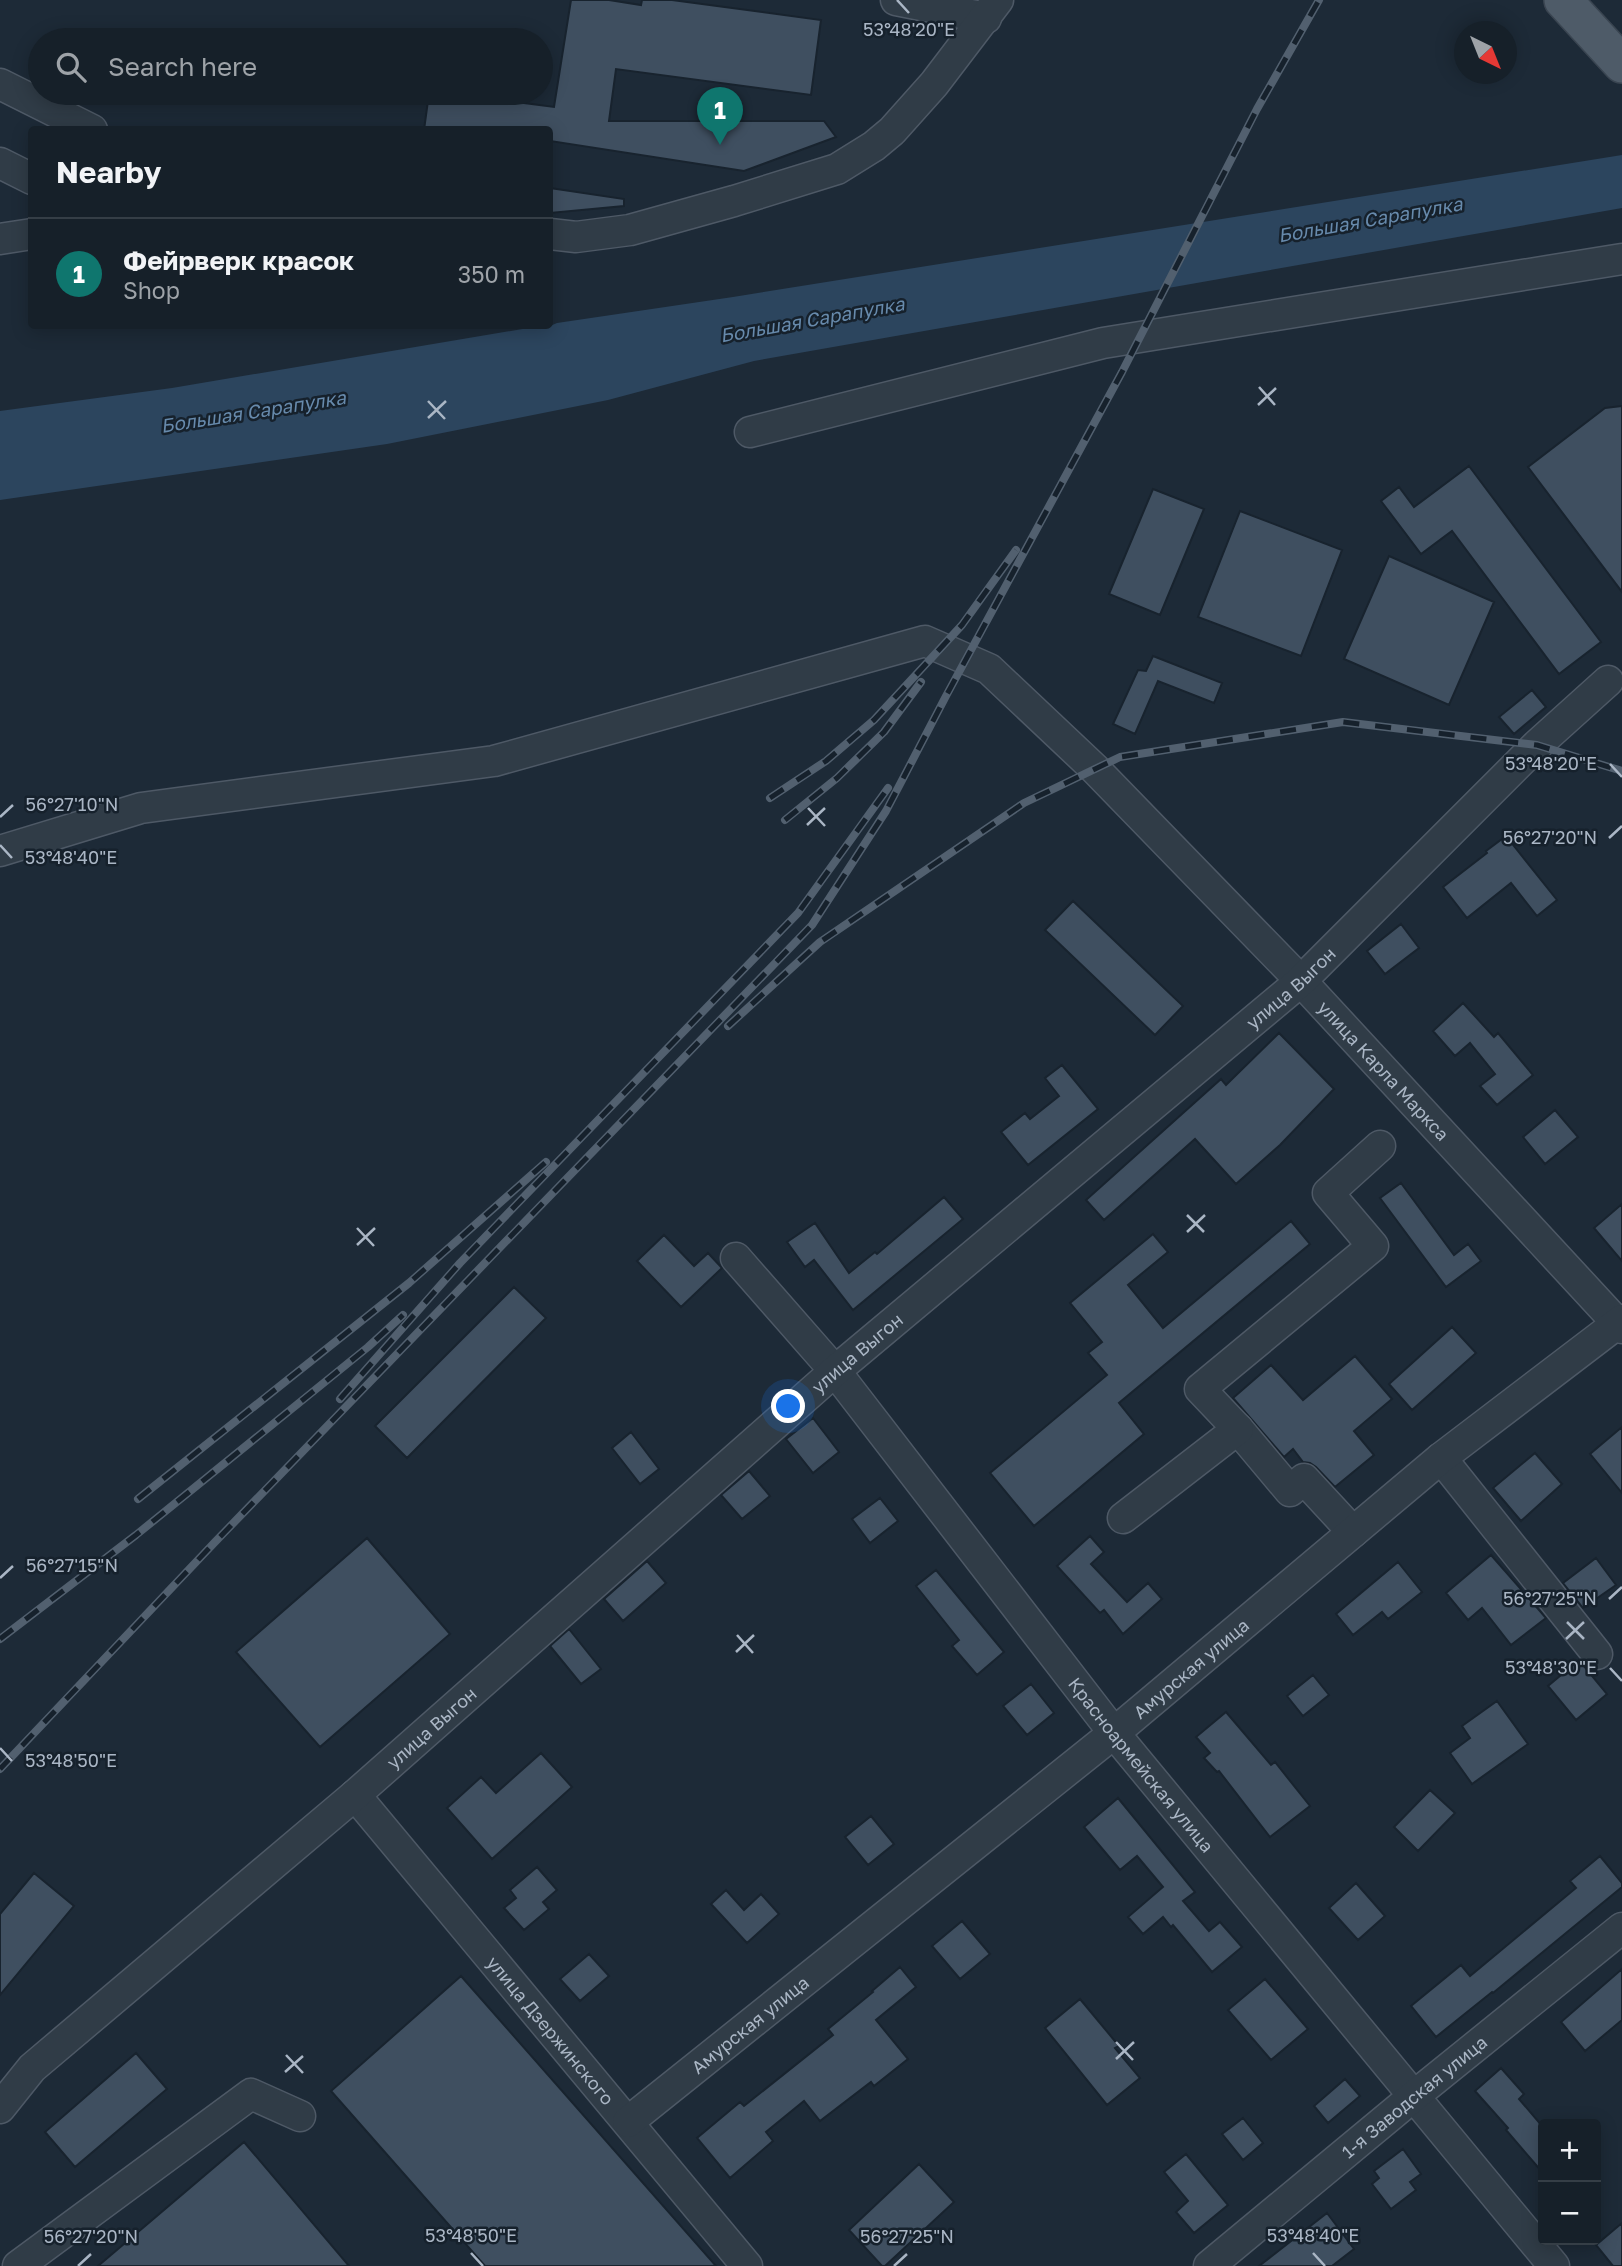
<!DOCTYPE html>
<meta charset="utf-8">
<style>
:root{--surface:#162029;--page:#232d35;--text:#f1f3f6;--muted:#9ea3a8;--line:#353e46;--accent:#0f766e}
body{margin:0;font-family:"Golos Text",sans-serif;background:var(--page);color:var(--text)}
.controls{position:absolute;right:21px;bottom:21px;display:grid;overflow:hidden;border-radius:7px;box-shadow:0 4px 18px #0003}
.controls button{width:63px;height:63px;display:grid;place-items:center;padding:0;border:0;border-bottom:2px solid var(--line);background:var(--surface);color:var(--text);font:35px sans-serif}
.compass{position:absolute;left:1454px;top:21px;width:63px;height:63px;border-radius:50%;background:var(--surface);box-shadow:0 4px 18px #0003;rotate:137deg}
.you{position:absolute;left:789px;top:1407px;width:24px;height:24px;margin:-18px;border:5px solid #fff;border-radius:50%;background:#1a73e8;box-shadow:0 0 0 10px #1a73e833}
.badge{display:grid;place-items:center;width:46px;height:46px;border-radius:50%;background:var(--accent);color:#fff;font-size:23px;font-weight:700}
.pin{position:absolute;translate:-50% -58px;filter:drop-shadow(0 2px 4px #0008)}
.pin::after{content:'';position:absolute;top:37px;width:24px;height:21px;background:inherit;clip-path:polygon(0 0,100% 0,50% 100%)}
.list{margin:0;padding:0;list-style:none}
h2{display:flex;justify-content:space-between;align-items:center;height:91px;margin:0;padding:0 28px;font-size:30px}
h2 small{font-size:23px;font-weight:400;color:var(--muted)}
.list li{display:grid;grid-template-columns:46px 1fr auto;gap:21px;align-items:center;box-sizing:border-box;height:112px;padding:0 28px;border-top:2px solid var(--line)}
.list b{display:block;font-size:26px;white-space:nowrap}
.list p{margin:0;font-size:23px;white-space:nowrap;color:var(--muted)}
.list em{font-size:23px;font-style:normal;color:var(--muted)}
.icon{flex:none;width:38px;height:38px;fill:none;stroke:currentColor;stroke-width:2;stroke-linecap:round;stroke-linejoin:round}
.map{position:relative;flex:none;width:1622px;height:2266px;overflow:hidden}
.search{position:absolute;background:var(--surface);box-shadow:0 4px 18px #0003;left:28px;top:28px;width:525px;height:77px;display:flex;align-items:center;gap:18px;box-sizing:border-box;padding:0 24px;border-radius:38px;color:var(--muted);font-size:26px}
.panel{position:absolute;background:var(--surface);box-shadow:0 4px 18px #0003;left:28px;top:126px;width:525px;height:203px;border-radius:7px}
.map>svg:first-child{display:block}
.water{fill:#2c455e}
.building{fill:#3f4f60;stroke:#18232e;stroke-width:2}
.lines{fill:none;stroke-linecap:round;stroke-linejoin:round}
.minor-casing{stroke:#4e5966;stroke-width:33}
.major-casing{stroke:#3a4551;stroke-width:40}
.minor{stroke:#303c47;stroke-width:30}
.major{stroke:#4e5b68;stroke-width:37}
.rail-casing{stroke:#52606f;stroke-width:8}
.rail{stroke:#16212c;stroke-width:5;stroke-dasharray:16;stroke-linecap:butt}
.ticks{fill:none;stroke:#aab6c5;stroke-width:2.5}
.labels{text-anchor:middle;dominant-baseline:central;stroke-width:5;stroke-linejoin:round;paint-order:stroke}
.street-label{font-size:18px;fill:#aab6c5;stroke:#16212c}
.water-label{font-size:19px;font-style:italic;fill:#678aac;stroke:#16212c}
.ticks-label{font-size:18px;text-anchor:middle;fill:#aab6c5;stroke:#16212c;stroke-width:5;stroke-linejoin:round;paint-order:stroke}
</style>
<div class="map">
<svg width="1622" height="2266" viewBox="0 0 1622 2266">
<rect width="100%" height="100%" fill="#1d2a37"/>
<path class="water" d="M1622,155V208L754,361L608,400L387,444L0,500V411L172,388L540,326H550L557,323L733,297Z"/>
<path class="building" d="M571,0H609L641,5L642,0H672L821,20L811,95L616,69L609,121H824L836,137L744,171L550,141V130H424L429,93H449L554,107Z
M550,188L624,199V206L550,213Z
M1622,406V592L1528,467L1605,408Z
M1469,466L1601,642L1559,674L1452,531L1421,554L1381,501L1399,487L1414,507Z
M1153,489L1204,509L1160,615L1109,594Z
M1240,511L1342,550L1301,656L1198,617Z
M1389,556L1494,602L1449,705L1344,659Z
M1153,656L1222,683L1214,703L1158,681L1135,734L1113,724L1138,670L1146,671Z
M1532,690L1546,707L1514,734L1499,717Z
M1506,836L1557,900L1537,916L1511,883L1467,918L1443,887L1487,853L1486,851Z
M1073,901L1183,1006L1155,1035L1045,930Z
M1401,924L1419,948L1385,974L1367,951Z
M1463,1003L1494,1037L1498,1033L1533,1075L1497,1105L1480,1086L1495,1074L1470,1043L1455,1056L1433,1031Z
M1279,1033L1334,1089L1280,1145L1236,1184L1195,1139L1104,1220L1086,1200L1221,1079L1226,1085Z
M1062,1065L1098,1109L1028,1165L1001,1132L1025,1113L1030,1119L1059,1096L1045,1078Z
M1555,1110L1578,1137L1545,1164L1523,1137Z
M1401,1183L1454,1255L1468,1244L1481,1261L1446,1287L1380,1198Z
M944,1197L963,1219L853,1310L814,1260L805,1267L787,1242L815,1223L849,1273L875,1252L877,1254Z
M1622,1204V1261L1594,1228Z
M1291,1221L1310,1244L1119,1403L1144,1434L1034,1526L990,1473L1107,1375L1088,1353L1102,1342L1070,1303L1153,1234L1168,1252L1128,1285L1163,1328Z
M664,1235L694,1266L708,1253L722,1268L681,1307L637,1261Z
M514,1287L546,1318L407,1458L375,1426Z
M1452,1327L1476,1353L1412,1410L1389,1384Z
M1355,1356L1392,1399L1354,1431L1374,1455L1335,1487L1316,1467L1310,1463L1303,1462L1293,1449L1284,1457L1233,1398L1271,1365L1303,1400Z
M813,1418L839,1452L813,1473L786,1439Z
M1622,1427V1493L1590,1454Z
M631,1432L659,1469L640,1484L612,1448Z
M1535,1453L1562,1484L1521,1521L1493,1488Z
M749,1471L770,1496L742,1519L721,1495Z
M880,1498L898,1521L870,1543L852,1519Z
M1090,1536L1104,1552L1091,1564L1127,1602L1148,1583L1162,1599L1123,1634L1104,1610L1100,1613L1057,1566Z
M367,1538L450,1634L320,1747L236,1652Z
M1491,1555L1546,1618L1511,1645L1482,1608L1468,1620L1446,1593Z
M1596,1558L1616,1585L1583,1608L1563,1583Z
M647,1561L666,1583L623,1621L604,1599Z
M1398,1562L1422,1592L1388,1619L1382,1612L1353,1635L1336,1614Z
M936,1570L1004,1652L977,1675L952,1646L959,1640L916,1586Z
M569,1629L601,1669L581,1684L550,1646Z
M1579,1660L1607,1694L1576,1720L1548,1686Z
M1313,1675L1329,1695L1303,1716L1287,1696Z
M1031,1684L1054,1713L1027,1735L1003,1706Z
M1497,1701L1528,1744L1472,1784L1450,1753L1470,1738L1462,1726Z
M1226,1712L1271,1765L1275,1762L1310,1806L1270,1837L1219,1771L1217,1772L1204,1758L1210,1753L1196,1737Z
M541,1753L572,1787L492,1859L447,1808L481,1777L496,1793Z
M1430,1790L1455,1813L1418,1851L1394,1827Z
M1118,1798L1195,1892L1183,1901L1209,1931L1220,1922L1242,1947L1212,1972L1173,1925L1171,1927L1163,1917L1143,1934L1128,1917L1163,1887L1137,1856L1120,1870L1084,1827Z
M871,1816L894,1844L868,1865L845,1837Z
M1600,1856L1622,1883V1887L1493,1993L1492,1992L1436,2037L1411,2006L1461,1965L1470,1976L1576,1888L1570,1881Z
M537,1867L557,1890L543,1902L549,1909L524,1930L504,1908L516,1898L510,1890Z
M34,1873L74,1906L0,1995V1914Z
M1356,1883L1385,1916L1358,1940L1329,1908Z
M726,1890L744,1910L761,1894L779,1914L747,1943L711,1904Z
M962,1921L990,1954L960,1979L932,1946Z
M589,1954L609,1976L580,2001L560,1979Z
M900,1967L916,1987L876,2020L908,2059L874,2086L871,2082L820,2121L804,2101L766,2132L773,2141L730,2178L697,2138L740,2102L744,2106L833,2035L828,2029L873,1992L872,1991Z
M1622,1969V2020L1585,2051L1561,2022Z
M461,1976L716,2266H485L331,2091Z
M1265,1979L1308,2029L1271,2060L1228,2010Z
M1080,1999L1119,2046L1115,2048L1140,2078L1107,2105L1045,2028Z
M136,2053L167,2089L75,2167L45,2132Z
M1501,2068L1524,2094L1519,2099L1543,2127V2173L1506,2130L1508,2128L1475,2091Z
M1345,2079L1360,2096L1328,2123L1314,2106Z
M1243,2118L1263,2143L1243,2160L1222,2134Z
M244,2142L349,2266H98Z
M1403,2149L1421,2174L1410,2182L1416,2190L1391,2209L1372,2184L1379,2178L1374,2171Z
M1186,2154L1228,2205L1194,2233L1176,2212L1188,2201L1164,2172Z
M919,2164L954,2202L885,2266H882L849,2230Z
M1327,2213L1354,2249L1332,2266H1259Z
M1622,2223V2266H1613L1596,2245Z"/>
<g class="lines">
<defs>
<g id="minor">
<path d="M896,0L986,18"/>
<path d="M0,84L92,130"/>
<path d="M0,163L32,179"/>
<path d="M550,234L576,237L630,230L734,201L837,169L874,146L892,131L934,84L998,0"/>
<path d="M0,239L32,234"/>
<path d="M750,432L1103,343L1622,259"/>
<path id="s1" d="M0,851L141,808L494,761L925,641L989,669L1095,769L1301,981L1622,1328"/>
<path id="s2" d="M736,1258L835,1371L1114,1733L1554,2266"/>
<path d="M1238,1429L1290,1491L1304,1479L1353,1532"/>
<path d="M1441,1458L1597,1654"/>
<path d="M1123,1518L1238,1429L1200,1389L1373,1246L1328,1193L1380,1146"/>
<path id="s3" d="M355,1795L747,2266"/>
<path id="s4" d="M0,2108L32,2068L355,1795L835,1371L1301,981L1537,745L1608,681"/>
<path id="s5" d="M628,2122L1114,1733L1441,1458L1622,1320"/>
<path d="M18,2266L251,2094L300,2116"/>
<path id="s6" d="M1209,2266L1414,2096L1622,1928"/>
</g>
<path id="major" d="M1563,0L1622,64"/>
</defs>
<use href="#minor" class="minor-casing"/>
<use href="#major" class="major-casing"/>
<use href="#minor" class="minor"/>
<use href="#major" class="major"/>
<defs>
<path id="rail" d="M770,798L826,761L874,720L962,625L1016,550
M785,820L837,778L884,732L921,682
M728,1026L820,942L1024,803L1120,757L1343,722L1537,745L1622,771
M340,1399L460,1263L798,913L888,788
M138,1499L409,1283L546,1162
M0,1639L136,1535L368,1347L403,1315
M0,1769L215,1542L812,925L886,811L946,696L1122,372L1257,109L1319,0"/>
</defs>
<use href="#rail" class="rail-casing"/>
<use href="#rail" class="rail"/>
</g>
<path class="ticks" d="M897,0L909,13M1259,387L1275,405M428,401L445,419M1258,405L1276,388M428,418L446,401M1610,764L1622,777M808,808L825,826M0,817L13,805M807,825L825,808M1609,838L1622,826M0,845L12,858M1187,1215L1204,1232M357,1228L374,1246M1187,1232L1205,1215M357,1245L375,1228M0,1578L13,1566M1609,1599L1622,1587M1567,1622L1584,1639M737,1635L753,1653M1566,1639L1584,1622M736,1652L754,1635M1610,1668L1622,1681M0,1748L12,1761M1116,2042L1133,2060M286,2055L303,2073M1116,2059L1134,2042M285,2072L303,2056M471,2253L483,2266M1313,2253L1325,2266M78,2266L91,2254M894,2266L907,2254"/>
<g class="labels">
<g class="street-label">
<text stroke="none"><textPath href="#s4" startOffset="1710">улица Выгон</textPath></text>
<text stroke="none"><textPath href="#s1" startOffset="1584">улица Карла Маркса</textPath></text>
<text stroke="none"><textPath href="#s4" startOffset="1143">улица Выгон</textPath></text>
<text stroke="none"><textPath href="#s5" startOffset="723">Амурская улица</textPath></text>
<text stroke="none"><textPath href="#s4" startOffset="576">улица Выгон</textPath></text>
<text stroke="none"><textPath href="#s2" startOffset="649">Красноармейская улица</textPath></text>
<text stroke="none"><textPath href="#s5" startOffset="156">Амурская улица</textPath></text>
<text stroke="none"><textPath href="#s3" startOffset="306">улица Дзержинского</textPath></text>
<text stroke="none"><textPath href="#s6" startOffset="266">1-я Заводская улица</textPath></text>
</g>
<g class="water-label">
<text transform="translate(1370 219) rotate(-10)">Большая Сарапулка</text>
<text transform="translate(812 319) rotate(-10)">Большая Сарапулка</text>
<text transform="translate(253 411) rotate(-9)">Большая Сарапулка</text>
</g>
</g>
<g class="ticks-label">
<text x="909" y="36">53°48'20"E</text>
<text x="1551" y="770">53°48'20"E</text>
<text x="72" y="811">56°27'10"N</text>
<text x="1550" y="844">56°27'20"N</text>
<text x="71" y="864">53°48'40"E</text>
<text x="72" y="1572">56°27'15"N</text>
<text x="1550" y="1605">56°27'25"N</text>
<text x="1551" y="1674">53°48'30"E</text>
<text x="71" y="1767">53°48'50"E</text>
<text x="471" y="2242">53°48'50"E</text>
<text x="1313" y="2242">53°48'40"E</text>
<text x="91" y="2243">56°27'20"N</text>
<text x="907" y="2243">56°27'25"N</text>
</g>
</svg>
<div class="controls">
<button>+</button>
<button>−</button>
</div>
<svg class="compass" viewBox="-18 -18 36 36"><path d="M0-13l5 13h-10z" fill="#e53935"/><path d="M0 13l5-13h-10z" fill="#9ea3a8"/></svg>
<div class="you"></div>
<div class="pin badge" style="left:720px;top:145px">1</div>
<div class="search"><svg class="icon" aria-label="search" viewBox="0 0 24 24"><circle cx="10" cy="10" r="6"/><path d="M15 15l6 6"/></svg>Search here</div>
<section class="panel">
<h2>Nearby<small></small></h2>
<ul class="list">
<li><span class="badge">1</span><div><b>Фейрверк красок</b><p>Shop</p></div><em>350 m</em></li>
</ul>
</section>
</div>
